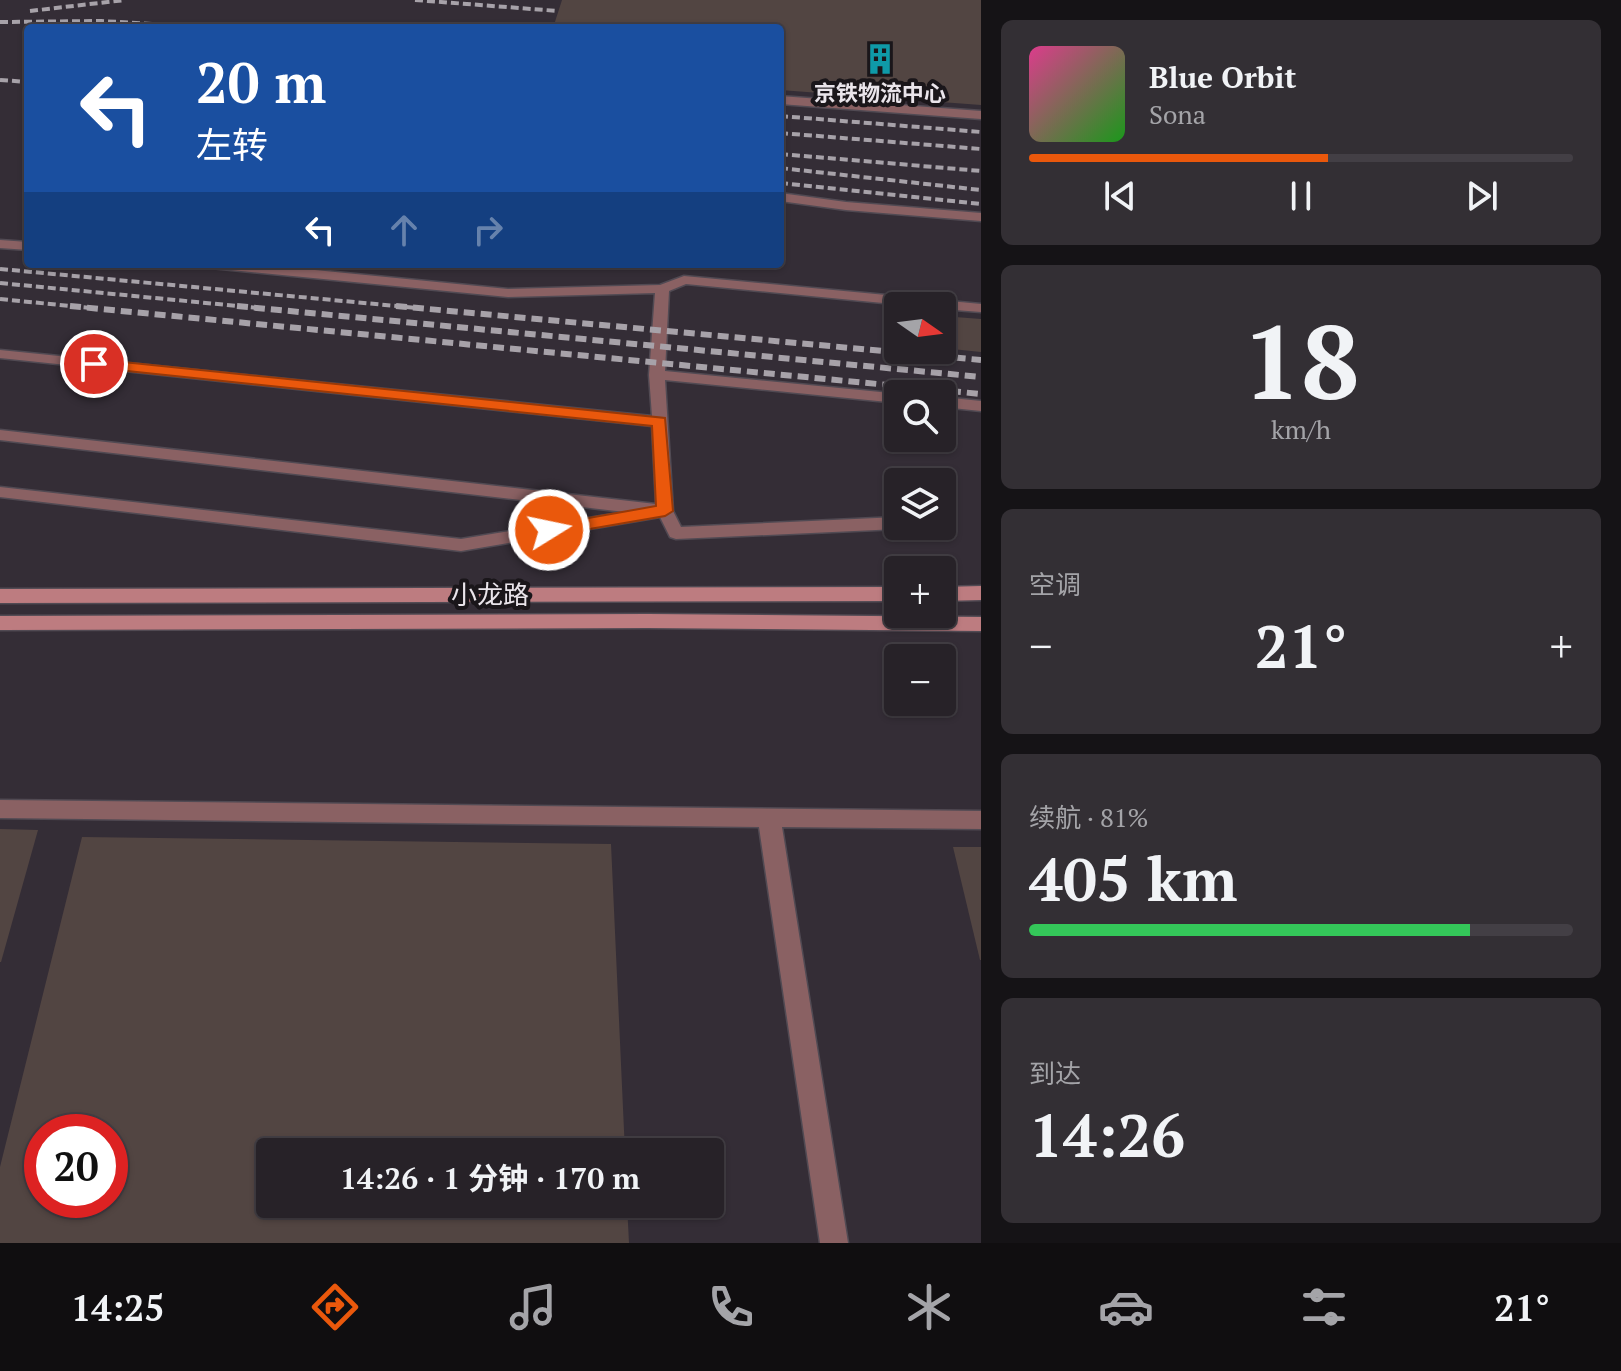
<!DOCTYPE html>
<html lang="zh">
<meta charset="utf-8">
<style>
:root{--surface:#272228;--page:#332f34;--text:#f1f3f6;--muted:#a4a4a8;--line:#433f45;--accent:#ea580c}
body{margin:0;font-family:"PT Serif","Noto Sans SC",serif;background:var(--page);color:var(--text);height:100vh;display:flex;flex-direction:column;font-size:30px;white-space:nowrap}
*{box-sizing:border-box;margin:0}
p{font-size:26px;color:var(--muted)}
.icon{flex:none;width:44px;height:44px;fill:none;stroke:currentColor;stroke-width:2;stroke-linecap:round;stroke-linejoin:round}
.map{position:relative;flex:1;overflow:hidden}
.details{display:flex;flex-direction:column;gap:20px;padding:20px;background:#151316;width:640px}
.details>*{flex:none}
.top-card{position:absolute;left:24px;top:24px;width:760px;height:244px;border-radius:8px;box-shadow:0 2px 6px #0004,0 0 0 2px var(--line);background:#1a4fa0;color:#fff;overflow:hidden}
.needle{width:52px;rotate:104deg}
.fabs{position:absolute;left:884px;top:292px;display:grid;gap:16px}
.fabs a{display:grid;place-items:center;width:72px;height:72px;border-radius:8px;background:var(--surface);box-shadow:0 2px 6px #0004,0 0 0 2px var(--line);font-size:40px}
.speed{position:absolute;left:24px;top:1114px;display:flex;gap:16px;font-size:40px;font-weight:700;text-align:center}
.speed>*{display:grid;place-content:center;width:104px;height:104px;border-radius:50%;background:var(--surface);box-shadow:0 2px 6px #0004,0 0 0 2px var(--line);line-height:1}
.speed .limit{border:12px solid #d22;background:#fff;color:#111}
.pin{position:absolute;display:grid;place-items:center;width:68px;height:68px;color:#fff;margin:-34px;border:4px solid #fff;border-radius:50%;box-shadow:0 2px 8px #0007}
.me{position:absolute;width:88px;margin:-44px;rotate:80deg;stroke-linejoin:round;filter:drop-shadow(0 0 6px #0008)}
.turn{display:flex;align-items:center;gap:28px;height:168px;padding:0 40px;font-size:36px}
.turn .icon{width:104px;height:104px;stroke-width:2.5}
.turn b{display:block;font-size:56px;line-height:68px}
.lanes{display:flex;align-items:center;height:76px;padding:0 40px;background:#0003;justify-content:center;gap:40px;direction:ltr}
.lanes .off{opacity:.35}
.big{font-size:60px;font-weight:700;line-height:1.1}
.details .card{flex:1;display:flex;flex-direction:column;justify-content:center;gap:12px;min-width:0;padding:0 28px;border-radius:12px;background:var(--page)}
.details .dial{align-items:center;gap:0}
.dial b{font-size:104px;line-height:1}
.song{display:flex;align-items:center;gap:24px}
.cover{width:96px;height:96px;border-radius:12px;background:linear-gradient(135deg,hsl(330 70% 55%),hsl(120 70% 35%))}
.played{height:8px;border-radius:4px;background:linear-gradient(90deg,var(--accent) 55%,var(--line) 55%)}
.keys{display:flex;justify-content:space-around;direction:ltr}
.heat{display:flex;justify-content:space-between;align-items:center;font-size:44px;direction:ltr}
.charge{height:12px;border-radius:6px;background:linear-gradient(90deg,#34c759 81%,var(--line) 0)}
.trip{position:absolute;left:256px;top:1138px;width:468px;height:80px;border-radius:8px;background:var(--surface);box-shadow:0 2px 6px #0004,0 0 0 2px var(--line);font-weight:700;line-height:80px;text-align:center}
.tab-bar{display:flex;height:128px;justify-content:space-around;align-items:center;background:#100e10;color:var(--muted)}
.tab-bar .icon{width:56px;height:56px}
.tab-bar .selected{color:var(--accent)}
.tab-bar b{font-size:36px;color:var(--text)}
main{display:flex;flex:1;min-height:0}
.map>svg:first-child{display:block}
</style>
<main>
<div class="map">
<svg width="981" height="1243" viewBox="0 0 981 1243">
<rect width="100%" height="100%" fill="#342d36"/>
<!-- building -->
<g fill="#524542" fill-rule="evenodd">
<polygon points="562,0 981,0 981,105 780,90 780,28 553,28"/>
<polygon points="884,310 898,312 898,344 884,343"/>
<polygon points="942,316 981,319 981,352 942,348"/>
<polygon points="0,829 38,830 1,962 0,962"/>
<path d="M82 837 611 844 625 1152H270V1204H627L629 1243H0V1167ZM42 1132H110V1200H42Z"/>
<polygon points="953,847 981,847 981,960 980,960"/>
</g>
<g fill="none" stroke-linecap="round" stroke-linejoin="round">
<defs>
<g id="lane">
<polygon points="780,193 846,202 981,213 981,221 846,210 780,201"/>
<polygon points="0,240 28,242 28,250 0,248"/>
<polygon points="204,264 254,264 508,289 660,285 684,276 981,304 981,312 942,309 942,306 914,306 686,284 669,291 665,371 901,394 898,394 898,403 665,380 673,511 681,527 898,517 898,526 905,526 898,529 676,539 670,537 660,517 461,551 0,497 0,487 461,539 625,512 0,440 0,430 656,504 652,426 0,358 0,350 652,416 649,375 655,293 508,297 211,268"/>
<polygon points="942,397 981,401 981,411 942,407"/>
</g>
<g id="street">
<polygon points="780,96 981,111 981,119 780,104"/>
<polygon points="0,800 981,811 981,829 782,827 848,1243 820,1243 759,827 0,818"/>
</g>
<g id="secondary">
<polygon points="981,586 981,600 942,601 942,587"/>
<polygon points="898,587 898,601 0,603 0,589"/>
<polygon points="648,614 981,617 981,631 648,628 0,630 0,616"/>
</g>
</defs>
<!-- lane casing -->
<use href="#lane" stroke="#514a53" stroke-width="3"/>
<!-- street casing -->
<use href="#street" stroke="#514a53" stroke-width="3"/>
<!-- secondary casing -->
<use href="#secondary" stroke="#514a53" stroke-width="3"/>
<!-- lane -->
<use href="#lane" fill="#8a6163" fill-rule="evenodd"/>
<!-- street -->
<use href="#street" fill="#8a6163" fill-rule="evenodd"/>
<!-- secondary -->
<use href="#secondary" fill="#bd7c80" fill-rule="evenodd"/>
<!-- rail-far1 -->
<g stroke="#a7a2a9" stroke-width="4" stroke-dasharray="8 4" stroke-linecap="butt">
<polyline points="415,0 558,11"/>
<polyline points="30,11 125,0"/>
<polyline points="0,22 101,21 224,28"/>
<polyline points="0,80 28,82"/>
<polyline points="780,116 981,132"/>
<polyline points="780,133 981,149"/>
<polyline points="780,154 981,171"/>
<polyline points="780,168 981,190"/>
<polyline points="780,183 981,204"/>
<polyline points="0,269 418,308"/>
<polyline points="0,283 258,308"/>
<polyline points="0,299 90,308"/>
</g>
<!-- rail -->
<g stroke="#a7a2a9" stroke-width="6" stroke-dasharray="11 6" stroke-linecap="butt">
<polyline points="70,306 981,394"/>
<polyline points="237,306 981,377"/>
<polyline points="396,306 981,360"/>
</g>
</g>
<!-- route -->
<polygon fill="#ea580c" stroke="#983908" stroke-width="2" points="94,359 665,418 673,511 665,516 549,536 540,530 549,525 656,506 652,426 89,367 87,364"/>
<!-- icons -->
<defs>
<symbol id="building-bare" viewBox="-9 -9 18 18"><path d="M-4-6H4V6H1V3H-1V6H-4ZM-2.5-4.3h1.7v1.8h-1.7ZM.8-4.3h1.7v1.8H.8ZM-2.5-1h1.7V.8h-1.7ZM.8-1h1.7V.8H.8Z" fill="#0f9aa8" stroke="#1a161a" stroke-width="2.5" paint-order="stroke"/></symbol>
</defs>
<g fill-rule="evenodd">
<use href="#building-bare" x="858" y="37" width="44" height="44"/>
</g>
<g text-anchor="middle" stroke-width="8" stroke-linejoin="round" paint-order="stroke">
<!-- far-poi labels -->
<g font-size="22" font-weight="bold" fill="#eae5eb" stroke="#1a161a">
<text x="880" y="101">京铁物流中心</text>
</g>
<!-- street labels -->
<g font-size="26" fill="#eae5eb" stroke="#1a161a">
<text x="490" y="604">小龙路</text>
</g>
</g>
</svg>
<div class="fabs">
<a><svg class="needle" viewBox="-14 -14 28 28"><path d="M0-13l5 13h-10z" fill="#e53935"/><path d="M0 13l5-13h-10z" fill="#a4a4a8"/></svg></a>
<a><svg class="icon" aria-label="search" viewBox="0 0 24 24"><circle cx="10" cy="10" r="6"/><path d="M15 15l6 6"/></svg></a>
<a><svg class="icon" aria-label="layers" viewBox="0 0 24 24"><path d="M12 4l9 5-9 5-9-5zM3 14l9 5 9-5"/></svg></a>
<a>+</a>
<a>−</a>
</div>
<div class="speed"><div class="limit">20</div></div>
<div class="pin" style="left:94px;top:364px;background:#d93025"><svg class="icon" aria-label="arrive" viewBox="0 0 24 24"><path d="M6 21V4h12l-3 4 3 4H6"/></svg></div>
<svg class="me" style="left:549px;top:530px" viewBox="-20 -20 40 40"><circle r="17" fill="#ea580c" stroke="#fff" stroke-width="3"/><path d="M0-11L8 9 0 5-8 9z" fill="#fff"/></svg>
<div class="trip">14:26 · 1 分钟 · 170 m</div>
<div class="top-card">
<div class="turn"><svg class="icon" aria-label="left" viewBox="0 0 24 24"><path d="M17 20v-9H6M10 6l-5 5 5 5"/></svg><div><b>20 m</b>左转</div></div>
<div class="lanes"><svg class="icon" aria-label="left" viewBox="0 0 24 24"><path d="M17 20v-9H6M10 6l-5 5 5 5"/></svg><svg class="icon off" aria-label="ahead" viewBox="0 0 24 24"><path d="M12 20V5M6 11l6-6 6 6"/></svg><svg class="icon off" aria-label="right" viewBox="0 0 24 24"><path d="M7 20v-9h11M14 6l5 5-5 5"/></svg></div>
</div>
</div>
<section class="details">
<div class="card">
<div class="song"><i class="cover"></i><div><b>Blue Orbit</b><p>Sona</p></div></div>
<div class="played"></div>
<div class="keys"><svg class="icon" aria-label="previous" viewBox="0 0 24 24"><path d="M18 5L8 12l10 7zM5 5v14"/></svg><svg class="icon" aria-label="pause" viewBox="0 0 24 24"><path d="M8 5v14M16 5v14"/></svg><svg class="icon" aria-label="next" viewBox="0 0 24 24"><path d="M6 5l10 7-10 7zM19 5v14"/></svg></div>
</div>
<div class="card dial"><b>18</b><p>km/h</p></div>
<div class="card"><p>空调</p>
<div class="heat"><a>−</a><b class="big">21°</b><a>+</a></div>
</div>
<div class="card"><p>续航 · 81%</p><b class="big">405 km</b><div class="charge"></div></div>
<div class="card"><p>到达</p><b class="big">14:26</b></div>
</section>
</main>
<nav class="tab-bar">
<b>14:25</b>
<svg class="icon selected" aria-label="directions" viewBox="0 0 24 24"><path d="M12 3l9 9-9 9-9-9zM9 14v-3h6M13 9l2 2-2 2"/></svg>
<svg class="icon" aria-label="music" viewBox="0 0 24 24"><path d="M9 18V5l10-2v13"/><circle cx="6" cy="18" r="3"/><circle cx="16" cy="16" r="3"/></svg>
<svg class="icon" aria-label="phone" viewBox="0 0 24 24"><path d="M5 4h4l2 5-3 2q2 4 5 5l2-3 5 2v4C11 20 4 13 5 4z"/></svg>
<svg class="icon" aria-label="climate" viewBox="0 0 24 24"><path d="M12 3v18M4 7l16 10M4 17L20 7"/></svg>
<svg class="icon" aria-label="car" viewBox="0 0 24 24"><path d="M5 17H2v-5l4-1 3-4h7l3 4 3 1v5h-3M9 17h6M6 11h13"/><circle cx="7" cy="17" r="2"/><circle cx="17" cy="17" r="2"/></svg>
<svg class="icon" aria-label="filters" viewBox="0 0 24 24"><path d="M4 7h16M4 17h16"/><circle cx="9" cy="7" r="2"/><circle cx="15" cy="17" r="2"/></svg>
<b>21°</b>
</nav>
